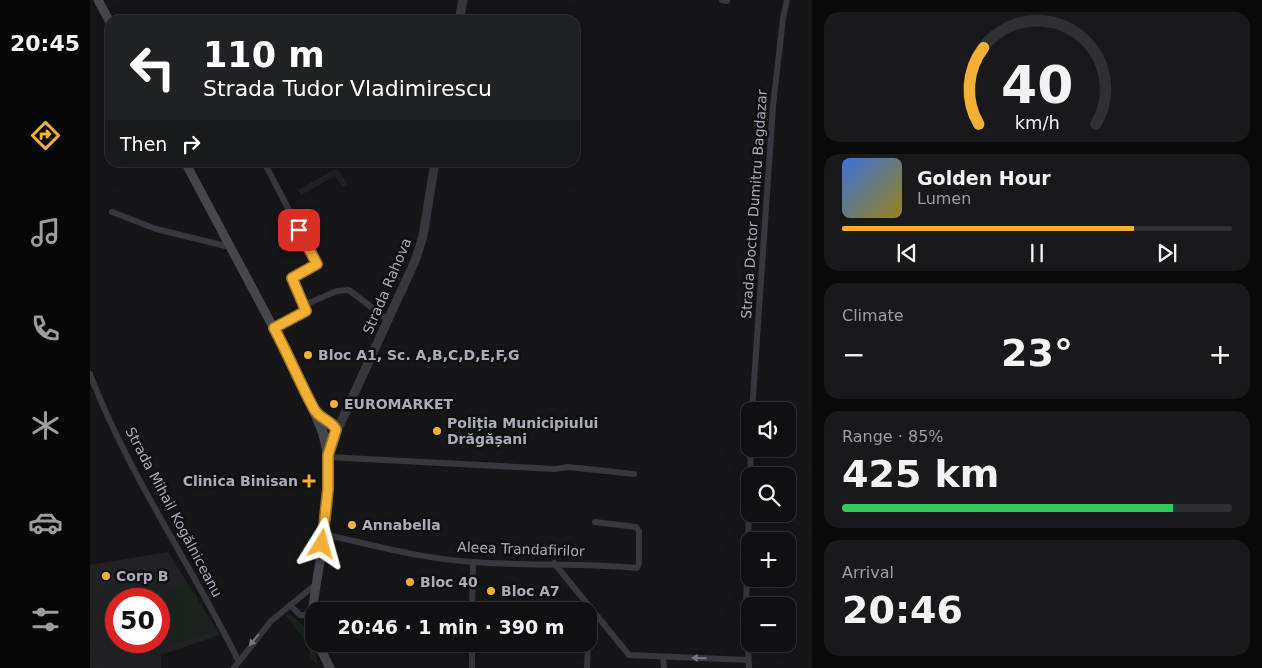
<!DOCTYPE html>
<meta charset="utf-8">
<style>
:root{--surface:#101012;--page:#19191b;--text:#f1f3f6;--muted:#9c9d9f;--line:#303032;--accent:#f2b134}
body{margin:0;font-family:"DejaVu Sans",sans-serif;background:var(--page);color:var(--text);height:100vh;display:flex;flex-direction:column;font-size:19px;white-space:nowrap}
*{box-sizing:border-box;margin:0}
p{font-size:16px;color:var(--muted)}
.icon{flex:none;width:28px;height:28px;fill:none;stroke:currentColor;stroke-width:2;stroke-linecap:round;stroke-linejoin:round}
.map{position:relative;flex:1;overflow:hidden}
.details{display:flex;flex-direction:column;gap:12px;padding:12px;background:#09090a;width:450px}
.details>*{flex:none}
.hud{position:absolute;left:15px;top:15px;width:475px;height:152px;border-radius:15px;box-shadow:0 5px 20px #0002,0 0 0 1px var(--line);background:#202124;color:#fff;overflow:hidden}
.controls{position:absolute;left:651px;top:402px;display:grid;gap:10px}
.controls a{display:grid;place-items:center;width:55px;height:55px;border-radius:10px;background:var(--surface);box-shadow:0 5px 20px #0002,0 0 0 1px var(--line);font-size:25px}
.speed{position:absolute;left:15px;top:588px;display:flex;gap:10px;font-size:25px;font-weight:700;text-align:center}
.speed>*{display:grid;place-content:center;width:65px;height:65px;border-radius:50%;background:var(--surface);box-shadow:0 5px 20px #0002,0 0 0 1px var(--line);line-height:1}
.speed .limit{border:8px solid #d22;background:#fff;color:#111}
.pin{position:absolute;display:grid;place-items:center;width:42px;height:42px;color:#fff;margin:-21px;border-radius:10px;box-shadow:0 2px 8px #0006}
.me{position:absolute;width:55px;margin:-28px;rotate:8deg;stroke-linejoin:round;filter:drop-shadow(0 0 4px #0008)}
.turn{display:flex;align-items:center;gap:18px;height:105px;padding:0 15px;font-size:22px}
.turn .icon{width:65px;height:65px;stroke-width:2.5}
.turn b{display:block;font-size:35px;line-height:42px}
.then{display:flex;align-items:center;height:48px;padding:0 15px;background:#0003;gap:10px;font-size:19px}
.big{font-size:38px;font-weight:700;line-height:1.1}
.details .widget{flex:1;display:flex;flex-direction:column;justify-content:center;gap:8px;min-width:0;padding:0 18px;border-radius:15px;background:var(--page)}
.details .dial{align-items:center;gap:0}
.dial svg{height:130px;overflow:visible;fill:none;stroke:var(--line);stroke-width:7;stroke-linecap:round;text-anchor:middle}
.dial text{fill:var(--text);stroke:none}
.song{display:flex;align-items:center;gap:15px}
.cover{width:60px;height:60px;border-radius:8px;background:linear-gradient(135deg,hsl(220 70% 55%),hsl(50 70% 35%))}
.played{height:5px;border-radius:2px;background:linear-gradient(90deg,var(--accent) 75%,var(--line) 75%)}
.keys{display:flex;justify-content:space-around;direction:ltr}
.heat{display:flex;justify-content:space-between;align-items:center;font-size:28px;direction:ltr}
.charge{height:8px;border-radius:4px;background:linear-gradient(90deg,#34c759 85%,var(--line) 0)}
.trip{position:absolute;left:215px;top:602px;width:292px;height:50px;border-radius:15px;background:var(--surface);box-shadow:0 5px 20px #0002,0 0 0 1px var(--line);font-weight:700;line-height:50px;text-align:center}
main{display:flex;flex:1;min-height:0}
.tab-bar{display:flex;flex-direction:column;width:90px;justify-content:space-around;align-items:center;background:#060607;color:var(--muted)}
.tab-bar .icon{width:35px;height:35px}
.tab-bar .current{color:var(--accent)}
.tab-bar b{font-size:22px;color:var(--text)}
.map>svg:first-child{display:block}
</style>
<main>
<nav class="tab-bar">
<b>20:45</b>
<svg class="icon current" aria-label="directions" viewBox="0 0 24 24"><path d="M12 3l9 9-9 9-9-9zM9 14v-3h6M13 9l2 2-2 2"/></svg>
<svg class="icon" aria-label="music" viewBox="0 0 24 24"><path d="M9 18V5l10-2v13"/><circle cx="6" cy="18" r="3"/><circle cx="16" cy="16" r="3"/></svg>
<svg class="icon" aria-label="phone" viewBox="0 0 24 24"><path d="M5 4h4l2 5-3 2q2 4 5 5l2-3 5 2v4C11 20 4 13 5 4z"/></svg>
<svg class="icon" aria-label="climate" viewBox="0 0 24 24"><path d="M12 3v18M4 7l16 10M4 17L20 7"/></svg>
<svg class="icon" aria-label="car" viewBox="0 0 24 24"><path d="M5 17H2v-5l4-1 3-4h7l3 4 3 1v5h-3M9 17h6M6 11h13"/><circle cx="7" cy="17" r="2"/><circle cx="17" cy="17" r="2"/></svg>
<svg class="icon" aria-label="filters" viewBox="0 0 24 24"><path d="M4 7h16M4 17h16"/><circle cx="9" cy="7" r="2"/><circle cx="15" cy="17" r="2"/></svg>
</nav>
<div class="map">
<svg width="722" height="668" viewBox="0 0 722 668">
<rect width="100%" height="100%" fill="#161618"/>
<!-- built -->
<g fill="#222225" fill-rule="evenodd">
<polygon points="247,168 258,185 253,188 245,176 211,195 208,190"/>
<path d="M78 552 130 635 71 655V668H0V565ZM26 599H69V641H26Z"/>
</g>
<!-- green -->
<g fill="#1c231d">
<polygon points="98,584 127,631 72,648 69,634 69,599 61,599 60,596"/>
<path d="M200 614 217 629C217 637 224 641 225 648 227 657 225 660 231 668L220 658V646L195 615Z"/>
</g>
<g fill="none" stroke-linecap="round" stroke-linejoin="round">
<!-- minor -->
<g stroke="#37383d" stroke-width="6">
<polyline points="632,0 637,1"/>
<polyline points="174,162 227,264 202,279 216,311 183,328"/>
<polyline points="22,212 66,229 140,247"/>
<polyline points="214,305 247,291 259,290 298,320"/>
<path d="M0 374C38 474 101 564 148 660"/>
<polyline points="662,411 683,106 693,18 697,0"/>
<polyline points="238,457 465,469 478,467 544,474"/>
<polyline points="660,476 661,449"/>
<path d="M233 534C282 545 333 559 383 562 437 566 492 563 547 568L549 564V531L546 527 505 522"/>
<polyline points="464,563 539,655 658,660"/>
<polyline points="200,605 210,615 222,615"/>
<polyline points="382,611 383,562"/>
<polyline points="382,644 382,668"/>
<polyline points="573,657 574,668"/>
<polyline points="144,668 181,621 225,585"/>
<polyline points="497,668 498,644"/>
<polyline points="659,668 656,606 660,477"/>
</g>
<!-- tertiary -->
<g stroke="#37383d" stroke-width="9">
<polyline points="369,20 373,0"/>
<polyline points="246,433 325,261 333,236 345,162"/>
</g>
<!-- secondary -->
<g stroke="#45474d" stroke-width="9">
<polyline points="8,0 20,22"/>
<polyline points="95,162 207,372 232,431"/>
<polyline points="239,454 246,433 246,427 242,424 234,425 232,431 235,437 240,438 245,435"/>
<path d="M224 629 222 615C228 557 249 492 233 435"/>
<polyline points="228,644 240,668"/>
</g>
</g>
<!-- one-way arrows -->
<defs><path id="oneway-solid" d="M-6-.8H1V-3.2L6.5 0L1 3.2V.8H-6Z" transform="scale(1.25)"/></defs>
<g fill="#757881">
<use href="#oneway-solid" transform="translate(164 640) rotate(129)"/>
<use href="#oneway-solid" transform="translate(609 658) rotate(-178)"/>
</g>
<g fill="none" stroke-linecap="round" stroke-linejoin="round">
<defs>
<path id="route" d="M209 230 227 264 202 278 216 311 184 328C198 354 210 383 224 409 229 419 243 421 246 430L238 455V489L232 544"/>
</defs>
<!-- route casing -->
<use href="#route" stroke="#9d7322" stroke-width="12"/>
<!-- route -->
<use href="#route" stroke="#f2b134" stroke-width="9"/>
</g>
<!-- markers -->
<g fill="#f2b134" stroke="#111113" stroke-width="2">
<circle cx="218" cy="355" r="5"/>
<circle cx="244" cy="404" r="5"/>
<circle cx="347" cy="431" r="5"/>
<path d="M216.5 473.5h5v5h5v5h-5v5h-5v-5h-5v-5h5z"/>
<circle cx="262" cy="525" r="5"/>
<circle cx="16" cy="576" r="5"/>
<circle cx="320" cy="582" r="5"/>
<circle cx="401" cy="591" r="5"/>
</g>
<g text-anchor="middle" stroke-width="5" stroke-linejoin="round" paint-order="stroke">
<!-- street labels -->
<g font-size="14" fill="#a8adb8" stroke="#111113">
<text transform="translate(664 204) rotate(-86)" y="5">Strada Doctor Dumitru Bagdazar</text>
<text transform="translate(297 286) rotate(-67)" y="5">Strada Rahova</text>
<text transform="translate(84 512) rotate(62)" y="5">Strada Mihail Kogălniceanu</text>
<text transform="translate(431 549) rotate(2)" y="5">Aleea Trandafirilor</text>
</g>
<!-- poi labels -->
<g font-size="14" font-weight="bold" fill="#a8adb8" stroke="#111113" text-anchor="start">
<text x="228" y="360">Bloc A1, Sc. A,B,C,D,E,F,G</text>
<text x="254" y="409">EUROMARKET</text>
<text x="357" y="428">Poliția Municipiului<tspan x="357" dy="16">Drăgășani</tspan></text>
<text x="208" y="486" text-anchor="end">Clinica Binisan</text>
<text x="272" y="530">Annabella</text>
<text x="26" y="581">Corp B</text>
<text x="330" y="587">Bloc 40</text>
<text x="411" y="596">Bloc A7</text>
</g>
</g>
</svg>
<div class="controls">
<a><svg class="icon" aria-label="sound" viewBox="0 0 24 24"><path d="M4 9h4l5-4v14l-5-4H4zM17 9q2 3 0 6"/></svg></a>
<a><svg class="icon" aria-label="search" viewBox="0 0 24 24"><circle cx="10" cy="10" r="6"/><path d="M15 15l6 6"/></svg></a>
<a>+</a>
<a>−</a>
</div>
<div class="speed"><div class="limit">50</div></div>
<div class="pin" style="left:209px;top:230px;background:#d93025"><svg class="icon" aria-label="arrive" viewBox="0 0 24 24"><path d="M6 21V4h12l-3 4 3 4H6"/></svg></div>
<svg class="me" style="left:232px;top:544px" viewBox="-20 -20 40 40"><path d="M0-17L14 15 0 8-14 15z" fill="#f2b134" stroke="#fff" stroke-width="4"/></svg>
<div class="trip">20:46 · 1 min · 390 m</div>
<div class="hud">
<div class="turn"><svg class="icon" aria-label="left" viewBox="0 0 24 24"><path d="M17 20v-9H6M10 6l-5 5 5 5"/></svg><div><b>110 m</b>Strada Tudor Vladimirescu</div></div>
<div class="then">Then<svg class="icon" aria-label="right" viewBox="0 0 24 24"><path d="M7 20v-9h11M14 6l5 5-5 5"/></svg></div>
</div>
</div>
<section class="details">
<div class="widget dial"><svg viewBox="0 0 100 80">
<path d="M14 69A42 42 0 1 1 86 69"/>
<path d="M14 69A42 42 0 0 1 17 22" stroke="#f2b134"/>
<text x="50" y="56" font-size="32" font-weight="700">40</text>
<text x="50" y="72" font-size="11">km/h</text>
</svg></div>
<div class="widget">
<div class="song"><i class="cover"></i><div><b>Golden Hour</b><p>Lumen</p></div></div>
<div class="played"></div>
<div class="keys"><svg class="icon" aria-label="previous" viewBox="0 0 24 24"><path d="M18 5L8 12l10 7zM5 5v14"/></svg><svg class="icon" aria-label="pause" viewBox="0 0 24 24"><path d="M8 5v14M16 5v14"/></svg><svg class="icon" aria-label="next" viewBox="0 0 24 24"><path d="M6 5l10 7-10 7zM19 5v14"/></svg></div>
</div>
<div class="widget"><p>Climate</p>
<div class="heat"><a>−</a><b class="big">23°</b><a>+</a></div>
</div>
<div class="widget"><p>Range · 85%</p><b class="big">425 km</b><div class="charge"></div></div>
<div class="widget"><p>Arrival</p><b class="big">20:46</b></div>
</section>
</main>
